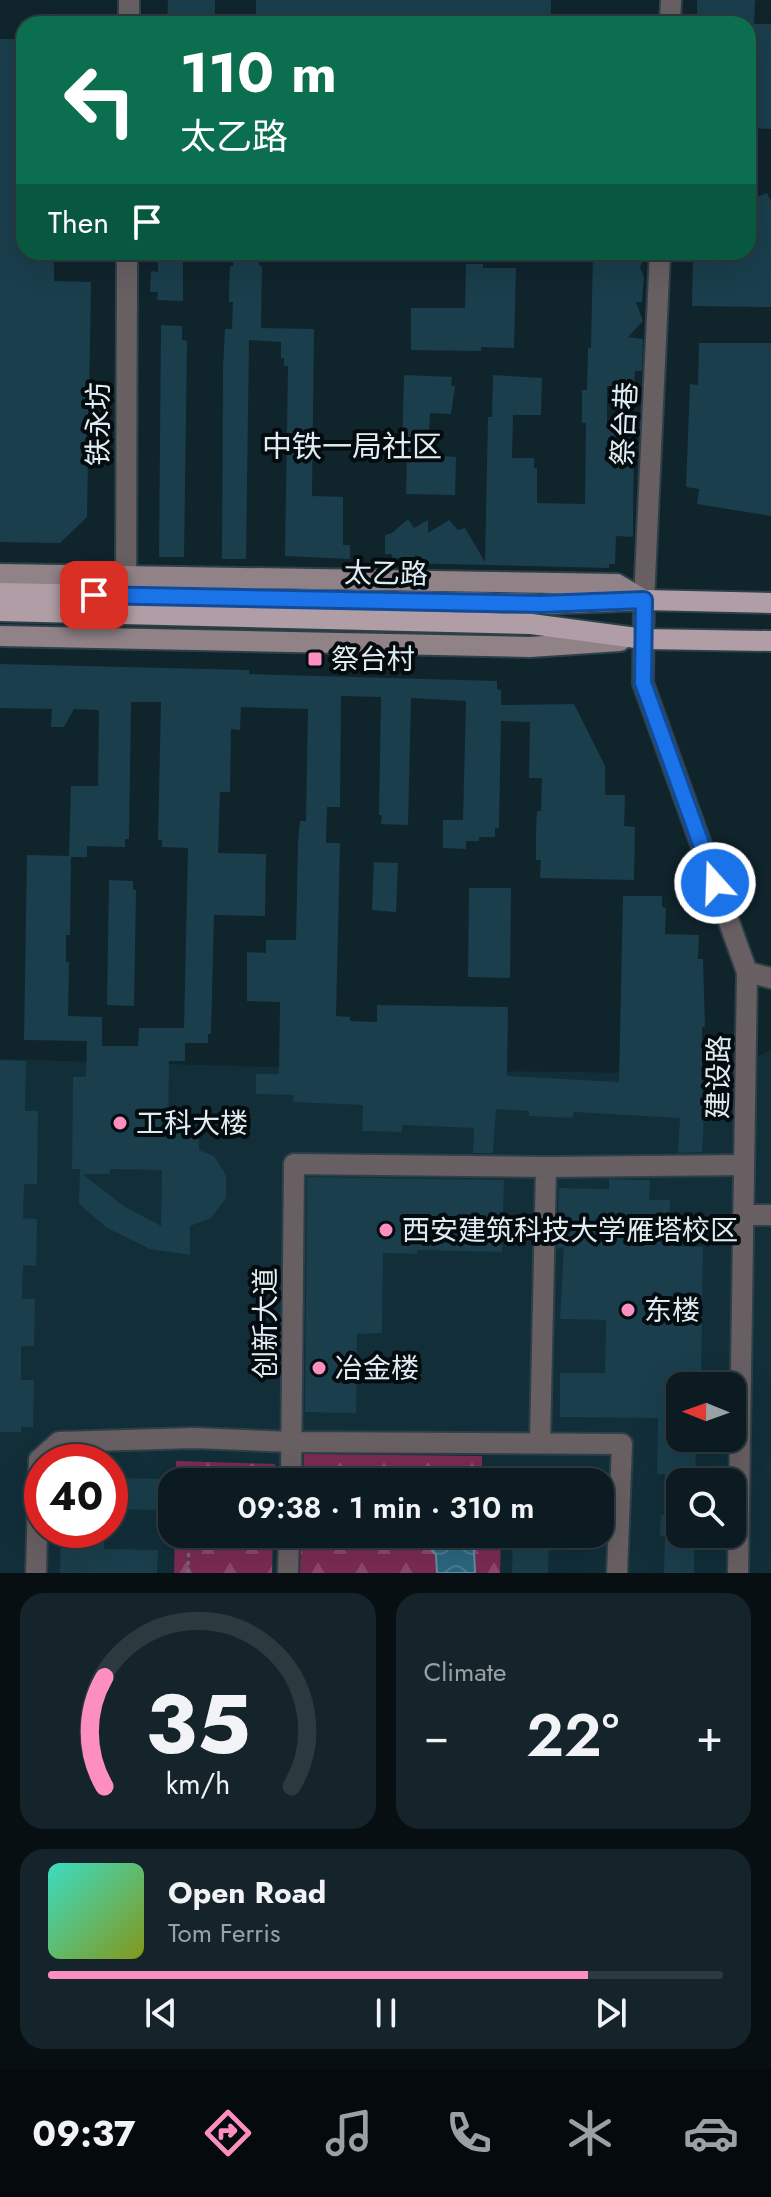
<!DOCTYPE html>
<meta charset="utf-8">
<style>
:root{--surface:#0c1b21;--page:#15242a;--text:#f1f3f6;--muted:#9aa1a5;--line:#2c393f;--accent:#fd8ec0}
body{margin:0;font-family:Jost,"Noto Sans SC",sans-serif;background:var(--page);color:var(--text);height:100vh;display:flex;flex-direction:column;font-size:30px;white-space:nowrap}
*{box-sizing:border-box;margin:0}
p{font-size:26px;color:var(--muted)}
.icon{flex:none;width:44px;height:44px;fill:none;stroke:currentColor;stroke-width:2;stroke-linecap:round;stroke-linejoin:round}
.map{position:relative;height:1573px;overflow:hidden}
.panel{display:flex;flex-direction:column;gap:20px;padding:20px;background:#070f12;flex:1}
.panel>*{flex:none}
.hud{position:absolute;left:16px;top:16px;width:740px;height:244px;border-radius:24px;box-shadow:0 8px 32px #0002,0 0 0 2px var(--line);background:#0b6e4f;color:#fff;overflow:hidden}
.needle{width:52px;rotate:271deg}
.fabs{position:absolute;left:666px;top:1372px;display:grid;gap:16px}
.fabs a{display:grid;place-items:center;width:80px;height:80px;border-radius:16px;background:var(--surface);box-shadow:0 8px 32px #0002,0 0 0 2px var(--line);font-size:40px}
.speed{position:absolute;left:24px;top:1444px;display:flex;gap:16px;font-size:40px;font-weight:700;text-align:center}
.speed>*{display:grid;place-content:center;width:104px;height:104px;border-radius:50%;background:var(--surface);box-shadow:0 8px 32px #0002,0 0 0 2px var(--line);line-height:1}
.speed .limit{border:12px solid #d22;background:#fff;color:#111}
.pin{position:absolute;display:grid;place-items:center;width:68px;height:68px;color:#fff;margin:-34px;border-radius:16px;box-shadow:0 4px 12px #0006}
.me{position:absolute;width:88px;margin:-44px;rotate:340deg;stroke-linejoin:round;filter:drop-shadow(0 0 6px #0008)}
.turn{display:flex;align-items:center;gap:28px;height:168px;padding:0 32px;font-size:36px}
.turn .icon{width:104px;height:104px;stroke-width:2.5}
.turn b{display:block;font-size:56px;line-height:68px}
.then{display:flex;align-items:center;height:76px;padding:0 32px;background:#0003;gap:16px;font-size:30px}
.big{font-size:60px;font-weight:600;line-height:1.1}
.panel .tile{flex:1;display:flex;flex-direction:column;justify-content:center;gap:12px;min-width:0;padding:0 28px;border-radius:24px;background:var(--page)}
.panel .dial{align-items:center;gap:0}
.dial svg{height:208px;overflow:visible;fill:none;stroke:var(--line);stroke-width:7;stroke-linecap:round;text-anchor:middle}
.dial text{fill:var(--text);stroke:none}
.song{display:flex;align-items:center;gap:24px}
.cover{width:96px;height:96px;border-radius:12px;background:linear-gradient(135deg,hsl(170 70% 55%),hsl(70 70% 35%))}
.played{height:8px;border-radius:4px;background:linear-gradient(90deg,var(--accent) 80%,var(--line) 80%)}
.keys{display:flex;justify-content:space-around;direction:ltr}
.heat{display:flex;justify-content:space-between;align-items:center;font-size:44px;direction:ltr}
.panel .tiles{flex:1;display:grid;gap:20px;grid-template-columns:1fr 1fr}
.tile:last-child{grid-column:span 2}
.trip{position:absolute;left:158px;top:1468px;width:456px;height:80px;border-radius:24px;background:var(--surface);box-shadow:0 8px 32px #0002,0 0 0 2px var(--line);font-weight:600;line-height:80px;text-align:center}
.dock{display:flex;height:128px;justify-content:space-around;align-items:center;background:#050b0d;color:var(--muted)}
.dock .icon{width:56px;height:56px}
.dock .on{color:var(--accent)}
.dock b{font-size:36px;color:var(--text)}
.map>svg:first-child{display:block}
</style>
<div class="map">
<svg width="771" height="1573" viewBox="0 0 771 1573">
<defs>
<pattern id="forest-firs" width="22" height="20" patternUnits="userSpaceOnUse" patternTransform="scale(2)"><rect width="22" height="20" fill="#7c2b53"/><path d="M5 1l3.5 6h-7zM16 11l3.5 6h-7z" fill="#8e4a6c"/></pattern>
<pattern id="water-waves" width="16" height="10" patternUnits="userSpaceOnUse" patternTransform="scale(2)"><rect width="16" height="10" fill="#2b677f"/><path d="M0 5q4-4 8 0t8 0" fill="none" stroke="#497d92"/></pattern>
</defs>
<rect width="100%" height="100%" fill="#10242c"/>
<!-- built -->
<path fill="#112e39" fill-rule="evenodd" d="M771 1049V1573H0V1059L338 1069 728 1074ZM680 1386H732V1438H680ZM42 1462H110V1530H42ZM172 1482H600V1534H172ZM680 1482H732V1534H680Z"/>
<!-- forest -->
<g fill="url(#forest-firs)">
<polygon points="304,1454 482,1456 482,1482 303,1482"/>
<polygon points="176,1461 275,1464 274,1482 176,1482"/>
<polygon points="175,1534 273,1534 272,1573 174,1573"/>
<polygon points="301,1534 501,1534 500,1573 300,1573"/>
</g>
<!-- water -->
<polygon fill="url(#water-waves)" stroke="#618fa1" stroke-width="2" points="418,1534 463,1534 474,1551 475,1573 437,1573 436,1555"/>
<!-- building -->
<g fill="#1a3e4c" fill-rule="evenodd">
<polygon points="168,0 215,0 215,24 167,24"/>
<rect x="256" y="0" width="295" height="24"/>
<polygon points="697,0 755,0 754,24 697,24"/>
<polygon points="748,24 771,24 771,129 748,128"/>
<polygon points="0,39 24,39 24,252 54,252 54,281 91,282 87,517 60,543 0,542"/>
<polygon points="767,193 771,201 771,307 692,306 693,252 748,252 748,201"/>
<polygon points="158,252 183,252 183,301 157,300 158,292 150,292 151,271 158,272"/>
<polygon points="234,252 259,252 259,266 262,266 261,328 314,329 312,496 343,497 343,545 350,545 350,559 285,556 288,366 284,366 284,358 281,358 281,342 249,340 246,559 222,559 223,368 225,329 232,329 233,302 229,302 229,289 230,266 233,266"/>
<polygon points="593,252 647,252 640,267 644,277 642,302 636,302 643,321 628,337 643,339 642,371 635,371 634,387 607,386 607,428 634,428 633,537 616,536 615,564 609,564 609,568 402,563 402,558 392,559 392,554 385,554 385,535 392,533 408,519 414,528 428,520 428,533 449,520 458,530 465,528 485,562 488,417 492,417 493,375 542,378 541,415 513,415 512,458 534,458 534,468 537,468 537,503 585,504 586,423 582,423 582,390 587,390 588,348 591,348"/>
<polygon points="466,264 483,264 483,268 516,268 514,348 481,347 481,351 411,350 411,308 465,308"/>
<polygon points="161,325 182,326 182,340 187,341 184,557 159,557"/>
<polygon points="699,343 771,343 771,516 697,504 699,489 686,487 690,384 698,385"/>
<polygon points="404,375 452,377 451,386 455,386 451,414 430,413 428,455 456,457 455,495 406,494 407,453 402,453"/>
<path d="M0 664 249 670V674L497 681V689L501 690V705L574 704 605 766V795H625L624 826 635 827 634 880 540 878 541 860H536V832L537 811H541L542 778H529L530 722 501 721 499 828H495V837H479V841H466V849L443 848V820H463L466 701 411 698 408 825 381 824 382 815H379L381 697 341 696 340 807H327L326 843H340L336 1016 350 1017V1021L377 1022V1005L508 1007 507 1076 619 1082 623 896H662V907L666 908 665 934 699 935 698 959H703L705 1027H702V1080L706 1081 702 1152 678 1153 680 1118 574 1112 572 1118 529 1116V1111L496 1109 493 1153H473L474 1128 402 1125V1132L362 1131 363 1105 293 1102 294 1095 256 1094V1074H279L280 1002 247 1001V952L266 953V940H296L298 842 300 821H306L308 709 241 707 240 730 231 729 230 792H220L218 853 266 854 265 916 214 915 211 1034H208V1043H185V1061H169L168 1132 199 1133V1150L214 1156 226 1175V1198L211 1218 190 1226V1255L150 1249 107 1228 79 1204 80 1169H72L73 1077H86L87 1041 24 1040 27 855 69 856 71 786H98L99 710 74 709 64 727H51L52 709 0 708ZM131 702H161L158 840H162V847L188 848 184 1028H139L138 1046H102V1017L68 1016 69 962H66V935H70L71 857H87V846L125 847V839H129ZM110 1169 162 1170 161 1226 124 1206 82 1174H110Z"/>
<polygon points="374,862 398,863 396,912 372,910"/>
<polygon points="109,880 133,881 133,890 136,890 134,1006 107,1005"/>
<polygon points="469,888 511,888 510,978 468,977"/>
<polygon points="0,1060 26,1061 25,1111 38,1111 37,1184 24,1184 23,1218 37,1219 36,1266 23,1265 22,1299 35,1299 34,1346 21,1346 21,1380 34,1380 33,1427 21,1427 21,1432 0,1432"/>
<polygon points="307,1177 504,1180 502,1252 417,1250 417,1254 383,1253 382,1333 357,1334 356,1413 305,1412"/>
<polygon points="609,1179 650,1180 649,1200 670,1200 669,1246 703,1247 701,1386 680,1386 680,1438 696,1438 695,1482 680,1482 680,1534 694,1534 694,1573 664,1573 665,1536 660,1536 661,1515 664,1515 665,1474 657,1474 658,1418 560,1417 560,1373 605,1373 606,1320 560,1319 564,1247 557,1249 559,1188 609,1189"/>
<polygon points="110,1478 169,1479 158,1499 158,1510 110,1509"/>
<polygon points="61,1530 104,1530 104,1549 158,1550 157,1573 60,1573"/>
<polygon points="513,1534 549,1534 548,1573 512,1573"/>
</g>
<g fill="none" stroke-linecap="round" stroke-linejoin="round">
<defs>
<g id="minor">
<polyline points="129,24 129,0"/>
<polyline points="670,24 671,0"/>
<polyline points="126,591 127,252"/>
<polyline points="644,600 660,252"/>
<polyline points="747,972 771,978"/>
<polyline points="546,1167 744,1165"/>
<polyline points="744,1215 771,1215"/>
<polyline points="291,1482 294,1164 546,1167 540,1442"/>
<polyline points="36,1573 39,1460 59,1442 194,1438 292,1442 622,1444 617,1573"/>
<polyline points="288,1573 289,1534"/>
</g>
<polyline id="tertiary" points="644,600 643,683 747,972 738,1573"/>
<g id="secondary">
<polyline points="0,574 617,584 644,600"/>
<polyline points="0,636 530,647 620,641"/>
</g>
<g id="primary">
<polyline points="0,593 541,604 644,600 771,603"/>
<polyline points="0,611 531,624 644,639 771,641"/>
</g>
</defs>
<!-- minor casing -->
<use href="#minor" stroke="#2d4048" stroke-width="24"/>
<!-- tertiary casing -->
<use href="#tertiary" stroke="#2d4048" stroke-width="24"/>
<!-- secondary casing -->
<use href="#secondary" stroke="#2d4048" stroke-width="24"/>
<!-- primary casing -->
<use href="#primary" stroke="#2d4048" stroke-width="24"/>
<!-- path -->
<polyline stroke="#63737a" stroke-width="3" stroke-dasharray="4 4" stroke-linecap="butt" points="188,1573 189,1534"/>
<!-- minor -->
<use href="#minor" stroke="#685f63" stroke-width="20"/>
<!-- tertiary -->
<use href="#tertiary" stroke="#685f63" stroke-width="20"/>
<!-- secondary -->
<use href="#secondary" stroke="#918288" stroke-width="20"/>
<!-- primary -->
<use href="#primary" stroke="#b19da5" stroke-width="20"/>
</g>
<g fill="none" stroke-linecap="round" stroke-linejoin="round">
<defs>
<polyline id="route" points="94,595 541,604 644,600 643,683 715,883"/>
</defs>
<!-- route casing -->
<use href="#route" stroke="#114b97" stroke-width="20"/>
<!-- route -->
<use href="#route" stroke="#1a73e8" stroke-width="14"/>
</g>
<!-- markers -->
<g fill="#fd8ec0" stroke="#050c0f" stroke-width="3">
<rect x="307" y="651" width="16" height="16" rx="4"/>
<circle cx="120" cy="1123" r="8"/>
<circle cx="386" cy="1230" r="8"/>
<circle cx="628" cy="1310" r="8"/>
<circle cx="319" cy="1368" r="8"/>
</g>
<g text-anchor="middle" stroke-width="8" stroke-linejoin="round" paint-order="stroke">
<!-- street labels -->
<g font-size="28" fill="#e0ecf1" stroke="#050c0f">
<text transform="translate(98 424) rotate(-90)" y="10">铁永坊</text>
<text transform="translate(624 424) rotate(-87)" y="10">祭台巷</text>
<text transform="translate(386 573) rotate(1)" y="10">太乙路</text>
<text transform="translate(718 1077) rotate(-89)" y="10">建设路</text>
<text transform="translate(265 1323) rotate(-90)" y="10">创新大道</text>
</g>
<!-- poi labels -->
<g font-size="28" fill="#e0ecf1" stroke="#050c0f" text-anchor="start">
<text x="331" y="669">祭台村</text>
<text x="136" y="1133">工科大楼</text>
<text x="402" y="1240">西安建筑科技大学雁塔校区</text>
<text x="644" y="1320">东楼</text>
<text x="335" y="1378">冶金楼</text>
</g>
<!-- neighbourhood labels -->
<g font-size="30" fill="#e0ecf1" stroke="#050c0f">
<text x="352" y="457">中铁一局社区</text>
</g>
</g>
</svg>
<div class="fabs">
<a><svg class="needle" viewBox="-14 -14 28 28"><path d="M0-13l5 13h-10z" fill="#e53935"/><path d="M0 13l5-13h-10z" fill="#9aa1a5"/></svg></a>
<a><svg class="icon" aria-label="search" viewBox="0 0 24 24"><circle cx="10" cy="10" r="6"/><path d="M15 15l6 6"/></svg></a>
</div>
<div class="speed"><div class="limit">40</div></div>
<div class="pin" style="left:94px;top:595px;background:#d93025"><svg class="icon" aria-label="arrive" viewBox="0 0 24 24"><path d="M6 21V4h12l-3 4 3 4H6"/></svg></div>
<svg class="me" style="left:715px;top:883px" viewBox="-20 -20 40 40"><circle r="17" fill="#1a73e8" stroke="#fff" stroke-width="3"/><path d="M0-11L8 9 0 5-8 9z" fill="#fff"/></svg>
<div class="trip">09:38 · 1 min · 310 m</div>
<div class="hud">
<div class="turn"><svg class="icon" aria-label="left" viewBox="0 0 24 24"><path d="M17 20v-9H6M10 6l-5 5 5 5"/></svg><div><b>110 m</b>太乙路</div></div>
<div class="then">Then<svg class="icon" aria-label="arrive" viewBox="0 0 24 24"><path d="M6 21V4h12l-3 4 3 4H6"/></svg></div>
</div>
</div>
<section class="panel">
<div class="tiles">
<div class="tile dial"><svg viewBox="0 0 100 80">
<path d="M14 69A42 42 0 1 1 86 69"/>
<path d="M14 69A42 42 0 0 1 14 27" stroke="#fd8ec0"/>
<text x="50" y="56" font-size="32" font-weight="700">35</text>
<text x="50" y="72" font-size="11">km/h</text>
</svg></div>
<div class="tile"><p>Climate</p>
<div class="heat"><a>−</a><b class="big">22°</b><a>+</a></div>
</div>
<div class="tile">
<div class="song"><i class="cover"></i><div><b>Open Road</b><p>Tom Ferris</p></div></div>
<div class="played"></div>
<div class="keys"><svg class="icon" aria-label="previous" viewBox="0 0 24 24"><path d="M18 5L8 12l10 7zM5 5v14"/></svg><svg class="icon" aria-label="pause" viewBox="0 0 24 24"><path d="M8 5v14M16 5v14"/></svg><svg class="icon" aria-label="next" viewBox="0 0 24 24"><path d="M6 5l10 7-10 7zM19 5v14"/></svg></div>
</div>
</div>
</section>
<nav class="dock">
<b>09:37</b>
<svg class="icon on" aria-label="directions" viewBox="0 0 24 24"><path d="M12 3l9 9-9 9-9-9zM9 14v-3h6M13 9l2 2-2 2"/></svg>
<svg class="icon" aria-label="music" viewBox="0 0 24 24"><path d="M9 18V5l10-2v13"/><circle cx="6" cy="18" r="3"/><circle cx="16" cy="16" r="3"/></svg>
<svg class="icon" aria-label="phone" viewBox="0 0 24 24"><path d="M5 4h4l2 5-3 2q2 4 5 5l2-3 5 2v4C11 20 4 13 5 4z"/></svg>
<svg class="icon" aria-label="climate" viewBox="0 0 24 24"><path d="M12 3v18M4 7l16 10M4 17L20 7"/></svg>
<svg class="icon" aria-label="car" viewBox="0 0 24 24"><path d="M5 17H2v-5l4-1 3-4h7l3 4 3 1v5h-3M9 17h6M6 11h13"/><circle cx="7" cy="17" r="2"/><circle cx="17" cy="17" r="2"/></svg>
</nav>
